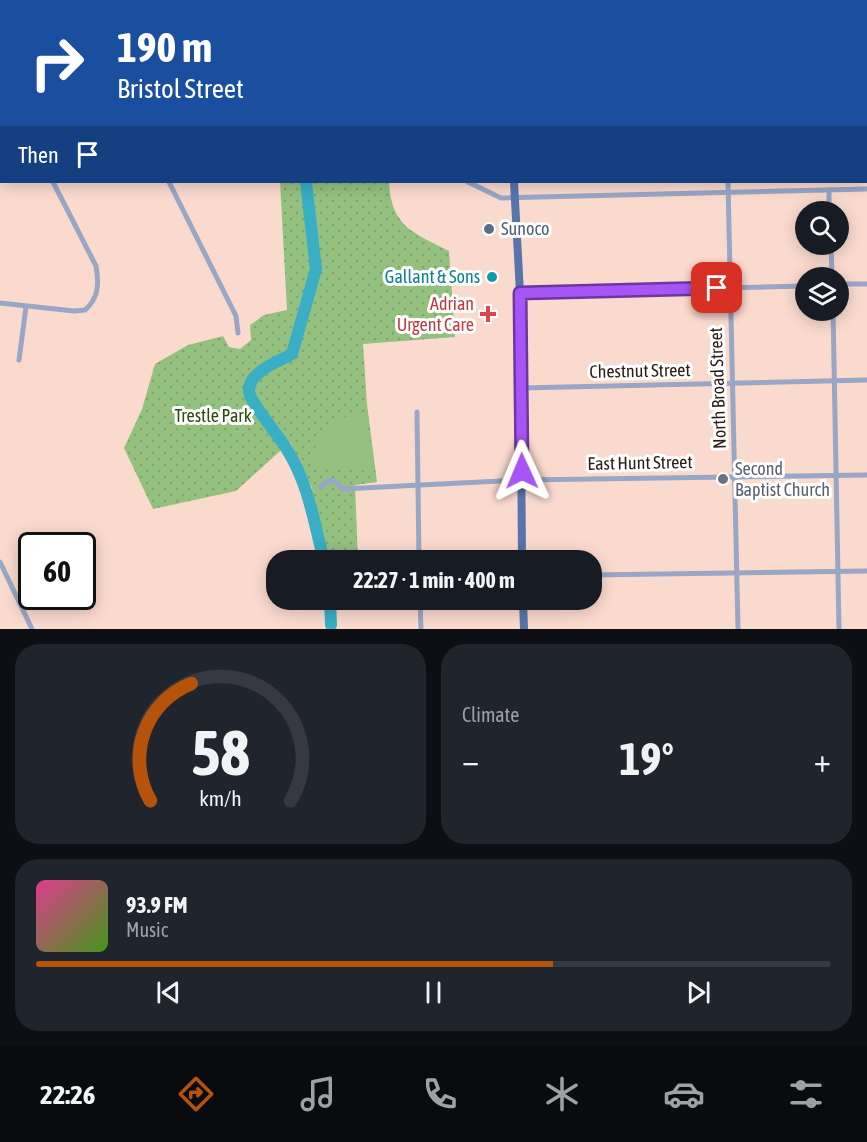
<!DOCTYPE html>
<meta charset="utf-8">
<style>
:root{--surface:#171b24;--page:#20242c;--text:#f1f3f6;--muted:#9ea1a6;--line:#363941;--accent:#b45309}
body{margin:0;font-family:"Asap Condensed",sans-serif;background:var(--page);color:var(--text);height:100vh;display:flex;flex-direction:column;font-size:22px;white-space:nowrap}
*{box-sizing:border-box;margin:0}
p{font-size:20px;color:var(--muted)}
.icon{flex:none;width:33px;height:33px;fill:none;stroke:currentColor;stroke-width:2;stroke-linecap:round;stroke-linejoin:round}
.map{position:relative;height:629px;overflow:hidden}
.drawer{display:flex;flex-direction:column;gap:15px;padding:15px;background:#0d0f14;flex:1}
.drawer>*{flex:none}
.top-card{position:absolute;left:0px;top:0px;width:867px;height:183px;box-shadow:0 3px 15px #0003;background:#1a4fa0;color:#fff;overflow:hidden}
.buttons{position:absolute;left:795px;top:201px;display:grid;gap:12px}
.buttons a{display:grid;place-items:center;width:54px;height:54px;border-radius:50%;background:var(--surface);box-shadow:0 3px 15px #0003;font-size:30px}
.speed{position:absolute;left:18px;top:532px;display:flex;gap:12px;font-size:30px;font-weight:700;text-align:center}
.speed>*{display:grid;place-content:center;width:78px;height:78px;border-radius:50%;background:var(--surface);box-shadow:0 3px 15px #0003;line-height:1}
.speed .limit{border:3px solid #111;border-radius:9px;background:#fff;color:#111}
.pin{position:absolute;display:grid;place-items:center;width:51px;height:51px;color:#fff;margin:-26px;border-radius:12px;box-shadow:0 3px 9px #0006}
.me{position:absolute;width:66px;margin:-33px;rotate:359deg;stroke-linejoin:round;filter:drop-shadow(0 0 4px #0008)}
.turn{display:flex;align-items:center;gap:21px;height:126px;padding:0 18px;font-size:27px}
.turn .icon{width:78px;height:78px;stroke-width:2.5}
.turn b{display:block;font-size:42px;line-height:51px}
.then{display:flex;align-items:center;height:57px;padding:0 18px;background:#0003;gap:12px;font-size:22px}
.big{font-size:45px;font-weight:700;line-height:1.1}
.drawer .tile{flex:1;display:flex;flex-direction:column;justify-content:center;gap:9px;min-width:0;padding:0 21px;border-radius:24px;background:var(--page)}
.drawer .dial{align-items:center;gap:0}
.dial svg{height:156px;overflow:visible;fill:none;stroke:var(--line);stroke-width:7;stroke-linecap:round;text-anchor:middle}
.dial text{fill:var(--text);stroke:none}
.song{display:flex;align-items:center;gap:18px}
.cover{width:72px;height:72px;border-radius:9px;background:linear-gradient(135deg,hsl(330 70% 55%),hsl(100 70% 35%))}
.played{height:6px;border-radius:3px;background:linear-gradient(90deg,var(--accent) 65%,var(--line) 65%)}
.keys{display:flex;justify-content:space-around;direction:ltr}
.heat{display:flex;justify-content:space-between;align-items:center;font-size:33px;direction:ltr}
.drawer .tiles{flex:1;display:grid;gap:15px;grid-template-columns:1fr 1fr}
.tile:last-child{grid-column:span 2}
.trip{position:absolute;left:266px;top:550px;width:336px;height:60px;border-radius:24px;background:var(--surface);box-shadow:0 3px 15px #0003;font-weight:700;line-height:60px;text-align:center}
.tab-bar{display:flex;height:96px;justify-content:space-around;align-items:center;background:#090b0e;color:var(--muted)}
.tab-bar .icon{width:42px;height:42px}
.tab-bar .on{color:var(--accent)}
.tab-bar b{font-size:27px;color:var(--text)}
.map>svg:first-child{display:block}
</style>
<div class="map">
<svg width="867" height="629" viewBox="0 0 867 629">
<defs>
<pattern id="forest-firs" width="22" height="20" patternUnits="userSpaceOnUse" patternTransform="scale(1.5)"><rect width="22" height="20" fill="#8dbb76"/><path d="M5 1l3.5 6h-7zM16 11l3.5 6h-7z" fill="#739760"/></pattern>
<pattern id="park-dots" width="8" height="8" patternUnits="userSpaceOnUse" patternTransform="scale(1.5)"><rect width="8" height="8" fill="#95c180"/><path d="M2 2h.1M6 6h.1" fill="none" stroke="#81a56e" stroke-width="1.8" stroke-linecap="round"/></pattern>
</defs>
<rect width="100%" height="100%" fill="#fbdace"/>
<!-- forest -->
<polygon fill="url(#forest-firs)" points="797,0 867,0 867,48 866,2 793,1"/>
<!-- park -->
<path fill="url(#park-dots)" d="M280 182H389C391 227 414 233 449 251L455 337 363 344 367 404 377 482 355 485 358 561H317L312 488 290 442 236 491 153 509 124 448 142 409 155 364 188 345 223 336 229 347 240 349 251 340 250 325 264 315 287 310Z"/>
<!-- pitch -->
<path fill="#95c180" d="M366 412 372 465 367 471 312 466C314 433 334 415 366 412Z"/>
<g fill="none" stroke-linecap="round" stroke-linejoin="round">
<!-- river -->
<g stroke="#39aec5" stroke-width="12">
<polyline points="362,2 364,0"/>
<path d="M306 182 316 269 292 354C278 362 248 372 249 391 249 401 279 436 286 448 308 482 314 522 324 561"/>
<polyline points="330,600 331,625"/>
</g>
<!-- street -->
<g stroke="#97a7c5" stroke-width="5">
<polyline points="726,2 726,0"/>
<polyline points="0,73 2,76"/>
<polyline points="169,182 236,316 238,333"/>
<polyline points="468,182 501,198 867,189"/>
<polyline points="728,182 738,629"/>
<polyline points="829,190 829,212"/>
<polyline points="831,244 832,278"/>
<polyline points="838,284 867,284"/>
<polyline points="520,293 806,286"/>
<path d="M0 303 74 311 85 310C99 298 99 283 96 266L53 182"/>
<polyline points="833,310 839,629"/>
<polyline points="19,360 26,307"/>
<polyline points="521,388 867,380"/>
<polyline points="417,412 419,561"/>
<polyline points="321,487 329,480 335,481 342,489 522,480 867,475"/>
<polyline points="0,562 32,629"/>
<polyline points="591,575 867,571"/>
<polyline points="420,600 421,629"/>
</g>
<!-- secondary -->
<g stroke="#728ab6" stroke-width="7">
<polyline points="273,0 274,2"/>
<polyline points="179,2 185,0"/>
<polyline points="0,43 2,43"/>
<polyline points="866,93 867,93"/>
</g>
<!-- primary -->
<g stroke="#5874aa" stroke-width="8">
<polyline points="499,0 499,2"/>
<polyline points="514,182 520,293 522,561"/>
<polyline points="523,600 524,629"/>
</g>
</g>
<g fill="none" stroke-linecap="round" stroke-linejoin="round">
<defs>
<polyline id="route" points="522,471 520,293 717,288"/>
</defs>
<!-- route casing -->
<use href="#route" stroke="#6d37a1" stroke-width="15"/>
<!-- route -->
<use href="#route" stroke="#a855f7" stroke-width="10"/>
</g>
<!-- markers -->
<circle fill="#5c6f8a" stroke="#fff" stroke-width="2" cx="489" cy="229" r="6"/>
<circle fill="#0f9aa8" stroke="#fff" stroke-width="2" cx="492" cy="277" r="6"/>
<path fill="#e0444e" stroke="#fff" stroke-width="2" d="M485 305h6v6h6v6h-6v6h-6v-6h-6v-6h6z"/>
<circle fill="#6b7280" stroke="#fff" stroke-width="2" cx="723" cy="479" r="6"/>
<g text-anchor="middle" stroke-width="6" stroke-linejoin="round" paint-order="stroke">
<!-- service labels -->
<g font-size="18" fill="#4e5e75" stroke="#fff" text-anchor="start">
<text x="501" y="235">Sunoco</text>
</g>
<!-- culture labels -->
<g font-size="18" fill="#0d838f" stroke="#fff" text-anchor="end">
<text x="480" y="283">Gallant &amp; Sons</text>
</g>
<!-- health labels -->
<g font-size="18" fill="#be3a42" stroke="#fff" text-anchor="end">
<text x="474" y="310">Adrian<tspan x="474" dy="21">Urgent Care</tspan></text>
</g>
<!-- street labels -->
<g font-size="18" fill="#2b1d17" stroke="#fff">
<text transform="translate(640 371) rotate(-1)" y="6">Chestnut Street</text>
<text transform="translate(718 388) rotate(-92)" y="6">North Broad Street</text>
<text transform="translate(640 463) rotate(-1)" y="6">East Hunt Street</text>
</g>
<!-- park labels -->
<g font-size="18" fill="#254f06" stroke="#fff">
<text x="213" y="422">Trestle Park</text>
</g>
<!-- worship labels -->
<g font-size="18" fill="#5b616d" stroke="#fff" text-anchor="start">
<text x="735" y="475">Second<tspan x="735" dy="21">Baptist Church</tspan></text>
</g>
</g>
</svg>
<div class="buttons">
<a><svg class="icon" aria-label="search" viewBox="0 0 24 24"><circle cx="10" cy="10" r="6"/><path d="M15 15l6 6"/></svg></a>
<a><svg class="icon" aria-label="layers" viewBox="0 0 24 24"><path d="M12 4l9 5-9 5-9-5zM3 14l9 5 9-5"/></svg></a>
</div>
<div class="speed"><div class="limit">60</div></div>
<div class="pin" style="left:717px;top:288px;background:#d93025"><svg class="icon" aria-label="arrive" viewBox="0 0 24 24"><path d="M6 21V4h12l-3 4 3 4H6"/></svg></div>
<svg class="me" style="left:522px;top:471px" viewBox="-20 -20 40 40"><path d="M0-17L14 15 0 8-14 15z" fill="#a855f7" stroke="#fff" stroke-width="4"/></svg>
<div class="trip">22:27 · 1 min · 400 m</div>
<div class="top-card">
<div class="turn"><svg class="icon" aria-label="right" viewBox="0 0 24 24"><path d="M7 20v-9h11M14 6l5 5-5 5"/></svg><div><b>190 m</b>Bristol Street</div></div>
<div class="then">Then<svg class="icon" aria-label="arrive" viewBox="0 0 24 24"><path d="M6 21V4h12l-3 4 3 4H6"/></svg></div>
</div>
</div>
<section class="drawer">
<div class="tiles">
<div class="tile dial"><svg viewBox="0 0 100 80">
<path d="M14 69A42 42 0 1 1 86 69"/>
<path d="M14 69A42 42 0 0 1 35 9" stroke="#b45309"/>
<text x="50" y="56" font-size="32" font-weight="700">58</text>
<text x="50" y="72" font-size="11">km/h</text>
</svg></div>
<div class="tile"><p>Climate</p>
<div class="heat"><a>−</a><b class="big">19°</b><a>+</a></div>
</div>
<div class="tile">
<div class="song"><i class="cover"></i><div><b>93.9 FM</b><p>Music</p></div></div>
<div class="played"></div>
<div class="keys"><svg class="icon" aria-label="previous" viewBox="0 0 24 24"><path d="M18 5L8 12l10 7zM5 5v14"/></svg><svg class="icon" aria-label="pause" viewBox="0 0 24 24"><path d="M8 5v14M16 5v14"/></svg><svg class="icon" aria-label="next" viewBox="0 0 24 24"><path d="M6 5l10 7-10 7zM19 5v14"/></svg></div>
</div>
</div>
</section>
<nav class="tab-bar">
<b>22:26</b>
<svg class="icon on" aria-label="directions" viewBox="0 0 24 24"><path d="M12 3l9 9-9 9-9-9zM9 14v-3h6M13 9l2 2-2 2"/></svg>
<svg class="icon" aria-label="music" viewBox="0 0 24 24"><path d="M9 18V5l10-2v13"/><circle cx="6" cy="18" r="3"/><circle cx="16" cy="16" r="3"/></svg>
<svg class="icon" aria-label="phone" viewBox="0 0 24 24"><path d="M5 4h4l2 5-3 2q2 4 5 5l2-3 5 2v4C11 20 4 13 5 4z"/></svg>
<svg class="icon" aria-label="climate" viewBox="0 0 24 24"><path d="M12 3v18M4 7l16 10M4 17L20 7"/></svg>
<svg class="icon" aria-label="car" viewBox="0 0 24 24"><path d="M5 17H2v-5l4-1 3-4h7l3 4 3 1v5h-3M9 17h6M6 11h13"/><circle cx="7" cy="17" r="2"/><circle cx="17" cy="17" r="2"/></svg>
<svg class="icon" aria-label="filters" viewBox="0 0 24 24"><path d="M4 7h16M4 17h16"/><circle cx="9" cy="7" r="2"/><circle cx="15" cy="17" r="2"/></svg>
</nav>
